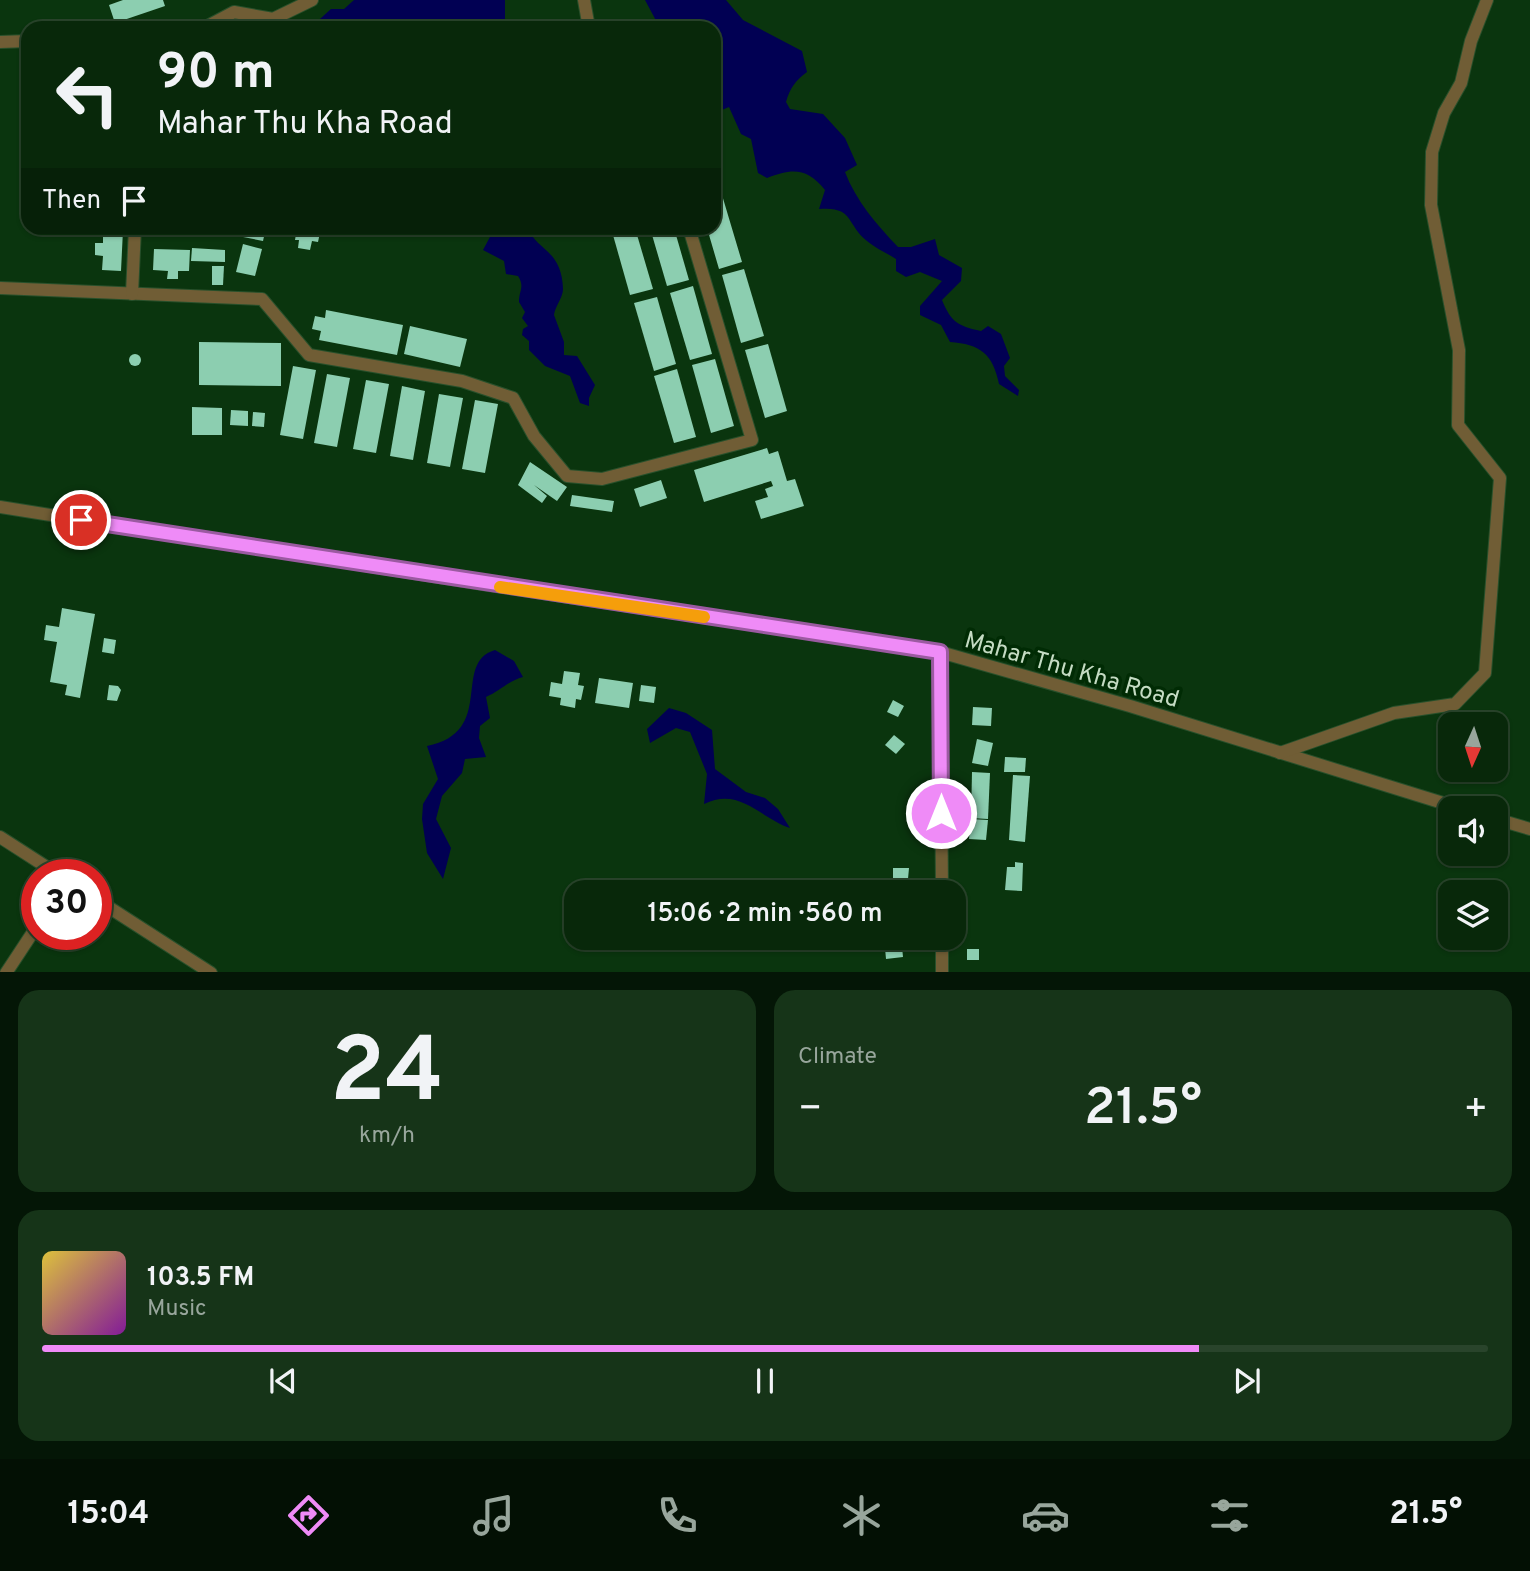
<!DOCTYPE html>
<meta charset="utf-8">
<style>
:root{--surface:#08280a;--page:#163418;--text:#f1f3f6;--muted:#98a69c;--line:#29442b;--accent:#ef8bf7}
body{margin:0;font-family:Overpass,sans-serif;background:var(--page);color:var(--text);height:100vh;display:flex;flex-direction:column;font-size:26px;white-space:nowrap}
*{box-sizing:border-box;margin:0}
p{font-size:23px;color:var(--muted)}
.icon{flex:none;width:38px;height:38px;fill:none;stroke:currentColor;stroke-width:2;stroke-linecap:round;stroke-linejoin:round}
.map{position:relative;height:972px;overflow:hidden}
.drawer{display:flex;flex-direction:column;gap:18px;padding:18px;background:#041606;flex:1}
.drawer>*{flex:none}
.hud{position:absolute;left:21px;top:21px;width:700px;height:214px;border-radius:21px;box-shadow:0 2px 5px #0004,0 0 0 2px var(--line);background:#08280a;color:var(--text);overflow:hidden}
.needle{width:46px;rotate:183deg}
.fabs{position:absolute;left:1438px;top:712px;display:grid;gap:14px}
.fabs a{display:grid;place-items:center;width:70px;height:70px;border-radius:14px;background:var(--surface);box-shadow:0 2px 5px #0004,0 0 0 2px var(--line);font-size:35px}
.speed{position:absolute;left:21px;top:859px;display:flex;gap:14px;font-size:35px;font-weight:700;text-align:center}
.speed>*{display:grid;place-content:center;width:91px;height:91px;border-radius:50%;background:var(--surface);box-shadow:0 2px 5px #0004,0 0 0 2px var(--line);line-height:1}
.speed .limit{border:10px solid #d22;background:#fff;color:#111}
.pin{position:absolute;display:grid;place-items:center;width:60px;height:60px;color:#fff;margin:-30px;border:4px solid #fff;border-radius:50%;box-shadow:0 2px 7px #0007}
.me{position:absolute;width:77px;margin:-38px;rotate:0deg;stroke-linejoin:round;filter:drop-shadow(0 0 5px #0008)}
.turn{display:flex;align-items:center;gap:24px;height:147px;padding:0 21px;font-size:32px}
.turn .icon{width:91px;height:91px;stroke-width:2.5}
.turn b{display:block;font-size:49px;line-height:60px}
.then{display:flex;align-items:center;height:66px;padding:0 21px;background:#0003;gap:14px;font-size:26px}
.big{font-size:52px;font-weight:600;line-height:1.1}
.drawer .card{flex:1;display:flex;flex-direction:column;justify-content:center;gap:10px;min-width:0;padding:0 24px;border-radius:21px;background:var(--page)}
.drawer .dial{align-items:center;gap:0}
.dial b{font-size:91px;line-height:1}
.song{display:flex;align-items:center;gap:21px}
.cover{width:84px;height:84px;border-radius:10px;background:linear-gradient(135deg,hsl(50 70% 55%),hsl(290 70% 35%))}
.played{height:7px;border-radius:4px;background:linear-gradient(90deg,var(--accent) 80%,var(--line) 80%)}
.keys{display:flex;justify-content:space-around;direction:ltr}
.heat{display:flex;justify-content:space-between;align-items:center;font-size:38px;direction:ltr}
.drawer .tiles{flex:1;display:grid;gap:18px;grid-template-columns:1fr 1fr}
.card:last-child{grid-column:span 2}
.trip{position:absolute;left:564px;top:880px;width:402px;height:70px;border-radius:21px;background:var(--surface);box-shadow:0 2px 5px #0004,0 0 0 2px var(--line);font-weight:600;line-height:70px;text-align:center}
.tab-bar{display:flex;height:112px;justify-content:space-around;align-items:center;background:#031004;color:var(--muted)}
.tab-bar .icon{width:49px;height:49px}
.tab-bar .on{color:var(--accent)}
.tab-bar b{font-size:32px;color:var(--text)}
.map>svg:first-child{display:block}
</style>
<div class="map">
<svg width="1530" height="973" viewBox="0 0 1530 973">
<rect width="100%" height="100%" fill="#0a350e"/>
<!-- water -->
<g fill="#010053">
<polygon points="354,0 505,0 505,22 499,28 310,28 331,9 344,9"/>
<path d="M645 0H726L743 20 802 51 807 72C795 81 790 88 786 102L790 109 823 114 845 138 857 165 845 172C856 201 877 225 898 247H911L935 239 939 255 962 268 961 281 942 300C951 322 958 326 981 331L988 326 1001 334 1010 358 1004 366 1005 376 1019 390 1018 396 999 384C993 354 980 344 950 342L941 325 920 315V306L942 281 920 272 906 277 896 271V259C887 253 875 248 867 241 846 224 854 206 819 209L825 190C807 168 793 168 767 178L758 173 751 139 741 134 729 107 717 112 714 105V28H660Z"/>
<path d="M497 228H529C533 249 562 248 563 289 563 298 555 306 554 315L564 342V355L577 356 595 385 589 398V406L580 403 570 376 545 366 529 350V341L522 335 523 329 528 326 522 318 525 312 519 302C519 290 525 287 518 276L506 274 504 261 483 250 490 237 499 234Z"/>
<path d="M495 650 514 661 523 677C508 681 500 691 486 697L490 718 480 726 479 738 486 757 465 759 462 773 442 796 436 819 451 848 443 879 427 853 422 819 423 804 438 779 427 746C497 732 451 663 495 650Z"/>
<path d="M669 708 686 713 712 730 715 769 746 792 765 798 778 809 790 828C761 819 740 786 704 804L707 774 690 732 676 728 650 743 647 729Z"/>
</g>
<!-- building -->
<g fill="#8cceb0">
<polygon points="123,0 163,0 165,6 115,23 109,5"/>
<polygon points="722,195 742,262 719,269 707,228 714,228 714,197"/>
<polygon points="240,228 266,228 263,241 238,236"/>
<polygon points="297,228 321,228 318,242 312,241 310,250 298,248 299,240 295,240"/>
<polygon points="611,228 635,228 653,289 630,295"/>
<polygon points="650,228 674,228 689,280 667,286"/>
<polygon points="103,230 123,230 121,271 102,270 103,256 95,255 95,243 103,243"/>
<polygon points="243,244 262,249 255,276 236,272"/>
<polygon points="192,248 225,250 225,262 191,261"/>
<polygon points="154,249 190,250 189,271 178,271 178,279 167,279 168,271 153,270"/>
<polygon points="212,266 224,266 223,285 212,285"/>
<polygon points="744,269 764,336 741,343 722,275"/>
<polygon points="693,286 712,354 690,360 670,293"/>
<polygon points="657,297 676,364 654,371 634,303"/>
<polygon points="326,310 403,325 397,355 319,340 321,331 312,329 315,316 325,318"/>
<polygon points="410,326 467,339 460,367 404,354"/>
<polygon points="199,342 281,343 281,386 199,385"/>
<polygon points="768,344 787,411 765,418 745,350"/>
<circle cx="135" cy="360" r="6"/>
<polygon points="715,359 734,426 711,433 692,365"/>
<polygon points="293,366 316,370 303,439 280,435"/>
<polygon points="677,369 696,437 674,443 654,376"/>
<polygon points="327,374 350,378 337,447 314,443"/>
<polygon points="366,380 389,384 376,453 353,449"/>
<polygon points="402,386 425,391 413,460 390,456"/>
<polygon points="439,394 463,398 450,467 427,463"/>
<polygon points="475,400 498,404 485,473 462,469"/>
<polygon points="192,407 222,408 222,435 192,435"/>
<polygon points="231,410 248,411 248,426 230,425"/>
<polygon points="253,412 265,413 264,427 252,426"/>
<polygon points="767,448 769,454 778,451 787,481 795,479 804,506 761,519 755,501 768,497 765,489 773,486 771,481 704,502 694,470"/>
<polygon points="530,462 567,487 557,501 534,485 547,496 542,503 518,485"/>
<polygon points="661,480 667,498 640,507 634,489"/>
<polygon points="572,495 614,501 612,512 570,506"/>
<polygon points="62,608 95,614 80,698 65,695 67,685 50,682 57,642 44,640 46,625 59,627"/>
<polygon points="104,638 116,640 114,654 102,652"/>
<polygon points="564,671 580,673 578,685 584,686 581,700 576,699 575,708 560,705 561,698 549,696 551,682 562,684"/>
<polygon points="599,678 633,683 629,708 595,703"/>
<polygon points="109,685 118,686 121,690 117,701 107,700"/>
<polygon points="641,685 656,687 654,703 639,701"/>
<polygon points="893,700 904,706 898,717 887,712"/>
<polygon points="973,707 992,708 991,726 972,725"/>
<polygon points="894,735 905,744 896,754 885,745"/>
<polygon points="977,739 993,743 988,766 972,763"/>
<polygon points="1005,757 1026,758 1025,772 1004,772"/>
<polygon points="972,772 990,773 988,819 971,818"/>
<polygon points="1013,775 1030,776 1025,842 1009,840"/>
<polygon points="971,819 988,820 986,840 969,839"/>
<polygon points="1015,862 1023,863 1022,891 1005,890 1007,867 1015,867"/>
<polygon points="893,868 909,868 908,879 893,878"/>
<polygon points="902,947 903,957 886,959 885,948"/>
<rect x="967" y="949" width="12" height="11"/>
</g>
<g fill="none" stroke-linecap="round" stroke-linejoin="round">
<defs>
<g id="minor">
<polyline points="584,0 589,28"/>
<polyline points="204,28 234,12 273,19 312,0"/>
<polyline points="0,42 28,41"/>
<polyline points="0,288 262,299 309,355 462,381 513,398 534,436 567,476 602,479 752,440 689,228"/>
<polyline points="132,294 135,228"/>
<polyline points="0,507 489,585 940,652 1130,706 1459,808"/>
<polyline points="940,652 942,892"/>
<polyline points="1280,753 1394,713 1455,704 1485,673 1500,478 1458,425 1459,350 1431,205 1432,152 1444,113 1461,83 1471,41 1487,0"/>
<polyline points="1496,819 1530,829"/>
<polyline points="0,837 59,875"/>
<polyline points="96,899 211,973"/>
<polyline points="942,938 942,973"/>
<polyline points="6,973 37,926"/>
</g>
</defs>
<!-- minor casing -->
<use href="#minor" stroke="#28502b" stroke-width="14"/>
<!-- minor -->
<use href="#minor" stroke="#705d35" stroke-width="12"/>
</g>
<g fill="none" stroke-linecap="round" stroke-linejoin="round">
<defs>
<polyline id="route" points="81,520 940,652 941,813"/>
</defs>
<!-- route casing -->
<use href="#route" stroke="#9b5aa1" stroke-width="18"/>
<!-- route -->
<use href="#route" stroke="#ef8bf7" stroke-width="12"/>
<!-- slow -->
<polyline stroke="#f59e0b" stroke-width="12" points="500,587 704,617"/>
</g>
<g text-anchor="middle" stroke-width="7" stroke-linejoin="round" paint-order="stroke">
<!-- street labels -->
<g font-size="24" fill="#c4dbc3" stroke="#002b04">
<text transform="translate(1072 669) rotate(16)" y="8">Mahar Thu Kha Road</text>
</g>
</g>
</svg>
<div class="fabs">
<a><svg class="needle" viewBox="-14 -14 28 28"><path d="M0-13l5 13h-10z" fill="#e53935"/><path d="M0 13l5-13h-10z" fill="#98a69c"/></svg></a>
<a><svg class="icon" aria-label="sound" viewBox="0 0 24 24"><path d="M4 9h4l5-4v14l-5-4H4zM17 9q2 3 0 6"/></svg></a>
<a><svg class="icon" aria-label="layers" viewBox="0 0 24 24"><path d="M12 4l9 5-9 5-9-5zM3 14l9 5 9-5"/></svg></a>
</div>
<div class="speed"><div class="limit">30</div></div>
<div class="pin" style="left:81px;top:520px;background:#d93025"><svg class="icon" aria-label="arrive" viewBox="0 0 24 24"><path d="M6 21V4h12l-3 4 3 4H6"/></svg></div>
<svg class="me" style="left:941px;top:813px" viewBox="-20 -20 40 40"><circle r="17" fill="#ef8bf7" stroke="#fff" stroke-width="3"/><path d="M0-11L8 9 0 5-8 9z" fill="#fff"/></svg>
<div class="trip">15:06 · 2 min · 560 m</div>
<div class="hud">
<div class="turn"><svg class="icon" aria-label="left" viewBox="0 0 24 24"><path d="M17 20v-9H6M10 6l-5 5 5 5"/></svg><div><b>90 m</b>Mahar Thu Kha Road</div></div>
<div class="then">Then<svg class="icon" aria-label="arrive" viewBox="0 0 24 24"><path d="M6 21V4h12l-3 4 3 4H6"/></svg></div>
</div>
</div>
<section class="drawer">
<div class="tiles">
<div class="card dial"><b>24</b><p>km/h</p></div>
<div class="card"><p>Climate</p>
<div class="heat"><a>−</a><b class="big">21.5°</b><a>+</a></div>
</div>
<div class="card">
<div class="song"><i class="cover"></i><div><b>103.5 FM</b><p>Music</p></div></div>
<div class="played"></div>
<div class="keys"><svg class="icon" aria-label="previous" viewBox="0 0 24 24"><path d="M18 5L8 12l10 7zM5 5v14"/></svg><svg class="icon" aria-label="pause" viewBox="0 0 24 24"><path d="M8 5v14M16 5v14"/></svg><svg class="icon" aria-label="next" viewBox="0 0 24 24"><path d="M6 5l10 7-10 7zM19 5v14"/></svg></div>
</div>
</div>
</section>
<nav class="tab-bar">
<b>15:04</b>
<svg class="icon on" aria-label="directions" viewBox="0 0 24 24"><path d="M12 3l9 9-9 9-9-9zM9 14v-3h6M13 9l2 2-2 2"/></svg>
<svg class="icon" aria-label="music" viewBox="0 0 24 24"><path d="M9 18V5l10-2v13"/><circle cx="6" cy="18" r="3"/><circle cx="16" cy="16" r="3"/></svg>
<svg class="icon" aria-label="phone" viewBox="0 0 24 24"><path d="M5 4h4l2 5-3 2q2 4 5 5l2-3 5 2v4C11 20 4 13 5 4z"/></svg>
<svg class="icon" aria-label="climate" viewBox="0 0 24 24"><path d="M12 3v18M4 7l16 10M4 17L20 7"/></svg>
<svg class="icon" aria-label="car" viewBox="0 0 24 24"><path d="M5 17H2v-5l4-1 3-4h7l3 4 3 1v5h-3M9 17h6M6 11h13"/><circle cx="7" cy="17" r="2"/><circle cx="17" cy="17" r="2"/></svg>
<svg class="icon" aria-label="filters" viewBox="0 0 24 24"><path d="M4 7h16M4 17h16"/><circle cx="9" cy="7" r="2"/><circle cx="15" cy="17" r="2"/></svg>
<b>21.5°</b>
</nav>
